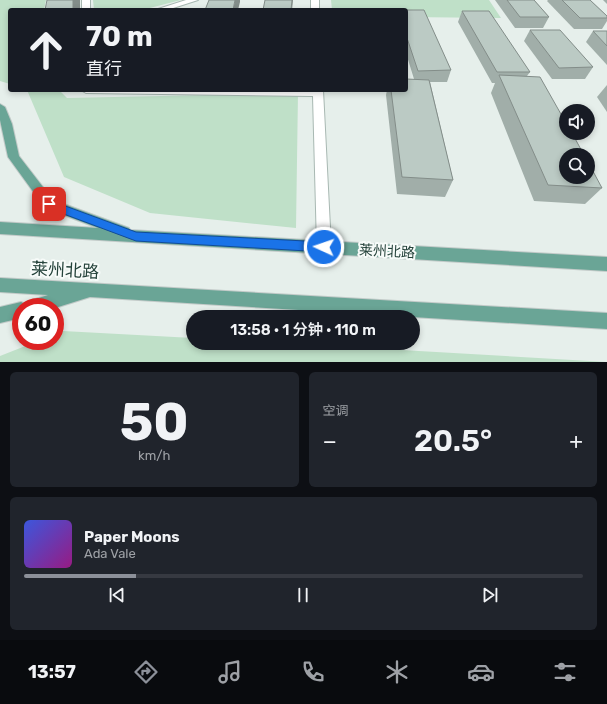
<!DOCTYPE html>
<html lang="zh">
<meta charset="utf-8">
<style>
:root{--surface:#171b24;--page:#20242c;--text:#f1f3f6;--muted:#9ea1a6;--line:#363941;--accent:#8c9099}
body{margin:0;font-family:Rubik,"Noto Sans SC",sans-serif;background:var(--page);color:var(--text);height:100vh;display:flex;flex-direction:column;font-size:15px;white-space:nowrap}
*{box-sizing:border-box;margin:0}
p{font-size:13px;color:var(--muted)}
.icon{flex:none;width:22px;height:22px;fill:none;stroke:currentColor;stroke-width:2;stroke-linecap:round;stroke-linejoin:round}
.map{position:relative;height:362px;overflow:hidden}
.panel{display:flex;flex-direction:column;gap:10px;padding:10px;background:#0d0f14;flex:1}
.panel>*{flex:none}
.top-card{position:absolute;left:8px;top:8px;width:400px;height:84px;border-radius:4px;box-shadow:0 2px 6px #0003;background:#171b24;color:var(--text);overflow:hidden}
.controls{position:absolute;left:559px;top:104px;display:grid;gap:8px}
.controls a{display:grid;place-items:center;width:36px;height:36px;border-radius:50%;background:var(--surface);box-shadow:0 2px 6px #0003;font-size:20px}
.speed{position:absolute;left:12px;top:298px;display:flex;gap:8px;font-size:20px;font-weight:700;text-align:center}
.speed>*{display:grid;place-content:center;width:52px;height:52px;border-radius:50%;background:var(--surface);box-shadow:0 2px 6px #0003;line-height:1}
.speed .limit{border:6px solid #d22;background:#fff;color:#111}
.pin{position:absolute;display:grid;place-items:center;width:34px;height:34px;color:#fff;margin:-17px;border-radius:8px;box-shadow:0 2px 6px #0006}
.me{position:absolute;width:44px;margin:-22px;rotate:273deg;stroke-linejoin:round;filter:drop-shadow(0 0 3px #0008)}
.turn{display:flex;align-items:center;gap:14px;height:84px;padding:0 12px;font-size:18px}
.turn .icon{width:52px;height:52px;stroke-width:2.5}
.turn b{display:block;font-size:28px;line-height:34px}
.big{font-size:30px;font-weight:600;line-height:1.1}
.panel .widget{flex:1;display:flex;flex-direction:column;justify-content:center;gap:6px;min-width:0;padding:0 14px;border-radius:6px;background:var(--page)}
.panel .dial{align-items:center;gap:0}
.dial b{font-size:52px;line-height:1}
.song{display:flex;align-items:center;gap:12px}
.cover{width:48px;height:48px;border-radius:6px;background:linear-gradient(135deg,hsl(230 70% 55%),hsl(310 70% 35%))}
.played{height:4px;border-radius:2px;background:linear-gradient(90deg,var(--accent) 20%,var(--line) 20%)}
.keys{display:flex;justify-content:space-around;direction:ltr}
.heat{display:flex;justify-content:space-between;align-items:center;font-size:22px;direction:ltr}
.panel .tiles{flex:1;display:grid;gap:10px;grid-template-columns:1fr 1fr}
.widget:last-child{grid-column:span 2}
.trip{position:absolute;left:186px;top:310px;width:234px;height:40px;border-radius:20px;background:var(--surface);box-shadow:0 2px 6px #0003;font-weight:600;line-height:40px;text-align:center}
.tabs{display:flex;height:64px;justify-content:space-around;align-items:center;background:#090b0e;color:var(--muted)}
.tabs .icon{width:28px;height:28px}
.tabs .active{color:var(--accent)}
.tabs b{font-size:18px;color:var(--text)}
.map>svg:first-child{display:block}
</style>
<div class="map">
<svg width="607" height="362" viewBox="0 0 607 362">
<rect width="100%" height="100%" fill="#e6efeb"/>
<!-- green -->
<g fill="#bfe0c8">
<polygon points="0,0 46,0 44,10 10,10 10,84 0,81"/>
<polygon points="93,0 181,0 142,10 94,10"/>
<polygon points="331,0 489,0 501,18 406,17 406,10 332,10"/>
<polygon points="27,90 59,90 67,98 298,93 296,228 150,213 64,177"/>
<polygon points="63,331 193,338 193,343 280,343 607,362 0,362 0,356 38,341 55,341 55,334"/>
</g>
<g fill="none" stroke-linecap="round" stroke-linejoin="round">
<defs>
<g id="minor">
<rect x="82" y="0" width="8" height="10"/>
<polygon points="186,0 198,0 167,10 155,10"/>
<rect x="311" y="0" width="8" height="10"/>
<polygon points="81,90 323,90 331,247 329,251 324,253 319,251 317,247 313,96 86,93"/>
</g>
<g id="primary">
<polygon points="0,104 5,107 12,124 19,156 53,200 129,228 130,230 607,257 607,271 0,234 0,222 98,228 45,208 8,157 0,120"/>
<polygon points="0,278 607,313 607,329 90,297 55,308 21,307 21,318 0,323 0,307 21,302 25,304 26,302 48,295 0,292"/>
</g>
</defs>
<!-- minor casing -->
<use href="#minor" stroke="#a8b8b2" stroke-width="2"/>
<!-- primary casing -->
<use href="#primary" stroke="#c2cac8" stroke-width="2"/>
<!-- minor -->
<use href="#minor" fill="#fff" fill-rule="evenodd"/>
<!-- primary -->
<use href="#primary" fill="#6aa596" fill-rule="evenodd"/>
</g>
<!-- wall -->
<g fill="#a1aea9">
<polygon points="495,0 534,0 549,17 543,28 515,28"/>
<polygon points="548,0 590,0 607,16 607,21 602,29 574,29 547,1"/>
<polygon points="603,0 607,0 607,4"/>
<polygon points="406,10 451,70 447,82 430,82 453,180 445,197 397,194 386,95 387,90 406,90 414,79 406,53"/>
<polygon points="462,11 530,72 527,76 602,188 585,204 534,201 491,93 495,83 492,83 458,22"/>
<polygon points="530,30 593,67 585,79 552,79 524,41"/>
<polygon points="593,31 607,31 607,65 586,42"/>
<polygon points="607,85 607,112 597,97"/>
</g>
<!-- shaded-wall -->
<g fill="#838d89">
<rect x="73" y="0" width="7" height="10"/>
<polygon points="235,0 240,0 240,2 238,10 233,10"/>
<polygon points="292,0 293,0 292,10 291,10"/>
</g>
<!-- building -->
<g fill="#bbcac4" stroke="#838d89">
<polygon points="47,0 73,0 73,10 45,10"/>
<polygon points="209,0 235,0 233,10 205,10"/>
<polygon points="265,0 292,0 291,10 263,10"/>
<polygon points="507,0 534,0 549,17 520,17"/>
<polygon points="562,0 590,0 607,16 607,18 580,18"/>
<rect x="341" y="9" width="27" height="1"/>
<polygon points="397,10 424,10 451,70 418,71 406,35 406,10"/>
<polygon points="462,11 489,11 530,72 497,72"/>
<polygon points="530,30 560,30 593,67 559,68"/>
<polygon points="593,31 607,31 607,46"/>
<polygon points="499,75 540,77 566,123 566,133 572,133 584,155 566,155 566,177 588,177 588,162 602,188 548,185"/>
<polygon points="406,79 429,80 453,180 402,177 391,90 406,90"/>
</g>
<!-- route -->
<polygon fill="#1a73e8" stroke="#114b97" points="49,200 136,232 324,242 328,244 330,247 328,250 324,252 136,241 45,207 44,204 45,202"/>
<g text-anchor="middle" stroke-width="4" stroke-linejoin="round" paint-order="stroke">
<!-- street labels -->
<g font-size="14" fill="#24423a" stroke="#f7fbf9">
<text transform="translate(387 251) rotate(3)" y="5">莱州北路</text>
</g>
<!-- near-street labels -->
<g font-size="17" fill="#24423a" stroke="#f7fbf9">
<text transform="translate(65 270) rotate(3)" y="6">莱州北路</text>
</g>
</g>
</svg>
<div class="controls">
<a><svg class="icon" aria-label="sound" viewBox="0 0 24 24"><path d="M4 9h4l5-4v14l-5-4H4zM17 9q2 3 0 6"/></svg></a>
<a><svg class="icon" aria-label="search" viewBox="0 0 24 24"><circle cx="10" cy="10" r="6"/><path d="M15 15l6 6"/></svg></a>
</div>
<div class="speed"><div class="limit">60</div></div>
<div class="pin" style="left:49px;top:204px;background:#d93025"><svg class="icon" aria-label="arrive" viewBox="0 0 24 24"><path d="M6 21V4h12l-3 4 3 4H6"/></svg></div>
<svg class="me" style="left:324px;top:247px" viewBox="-20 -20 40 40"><circle r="17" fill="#1a73e8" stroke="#fff" stroke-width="3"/><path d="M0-11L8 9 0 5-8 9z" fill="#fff"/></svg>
<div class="trip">13:58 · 1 分钟 · 110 m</div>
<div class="top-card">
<div class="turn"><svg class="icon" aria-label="ahead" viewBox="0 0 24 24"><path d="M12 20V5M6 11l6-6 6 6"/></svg><div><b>70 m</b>直行</div></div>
</div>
</div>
<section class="panel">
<div class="tiles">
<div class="widget dial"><b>50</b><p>km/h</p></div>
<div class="widget"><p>空调</p>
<div class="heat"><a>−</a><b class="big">20.5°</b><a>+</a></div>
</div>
<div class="widget">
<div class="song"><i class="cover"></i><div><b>Paper Moons</b><p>Ada Vale</p></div></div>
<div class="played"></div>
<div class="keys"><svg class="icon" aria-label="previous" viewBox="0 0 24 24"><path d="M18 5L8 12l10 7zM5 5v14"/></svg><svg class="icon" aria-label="pause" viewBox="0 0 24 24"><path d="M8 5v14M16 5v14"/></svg><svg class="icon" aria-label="next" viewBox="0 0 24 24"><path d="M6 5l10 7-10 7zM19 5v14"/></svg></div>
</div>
</div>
</section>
<nav class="tabs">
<b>13:57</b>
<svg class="icon active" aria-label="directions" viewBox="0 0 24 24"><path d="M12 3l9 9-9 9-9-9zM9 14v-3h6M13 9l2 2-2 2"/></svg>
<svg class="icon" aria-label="music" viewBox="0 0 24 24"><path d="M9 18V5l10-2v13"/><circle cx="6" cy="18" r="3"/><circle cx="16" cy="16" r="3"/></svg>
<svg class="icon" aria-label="phone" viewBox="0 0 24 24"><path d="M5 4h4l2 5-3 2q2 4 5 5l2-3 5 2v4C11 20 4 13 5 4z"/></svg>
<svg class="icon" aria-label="climate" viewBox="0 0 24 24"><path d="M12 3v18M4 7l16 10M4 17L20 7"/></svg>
<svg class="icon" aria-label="car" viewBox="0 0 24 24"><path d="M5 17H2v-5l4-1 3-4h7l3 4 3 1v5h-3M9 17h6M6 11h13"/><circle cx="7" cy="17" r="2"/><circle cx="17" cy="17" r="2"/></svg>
<svg class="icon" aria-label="filters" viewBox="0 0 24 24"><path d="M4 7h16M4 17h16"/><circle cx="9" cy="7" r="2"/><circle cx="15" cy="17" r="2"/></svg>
</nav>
